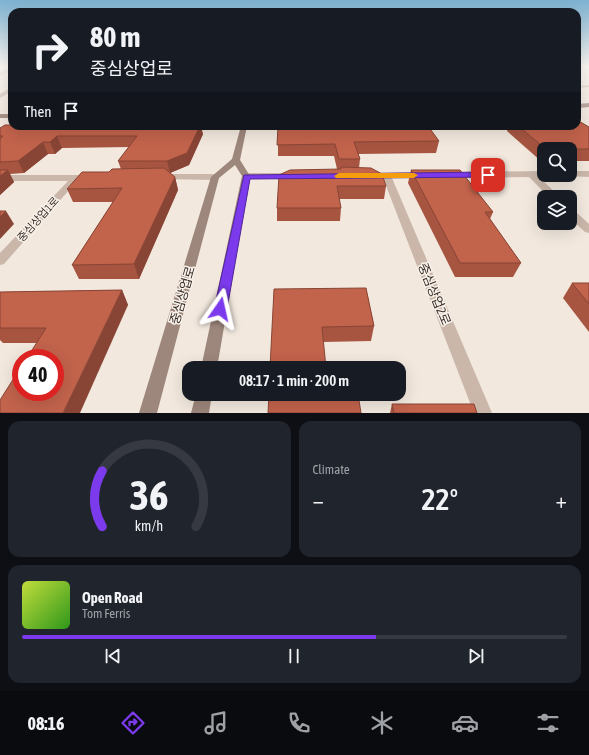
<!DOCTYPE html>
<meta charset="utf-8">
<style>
:root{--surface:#171b24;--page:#20242c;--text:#f1f3f6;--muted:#9ea1a6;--line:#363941;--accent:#7c3aed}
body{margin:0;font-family:"Asap Condensed","Noto Sans KR",sans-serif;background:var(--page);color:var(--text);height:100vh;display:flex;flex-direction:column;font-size:15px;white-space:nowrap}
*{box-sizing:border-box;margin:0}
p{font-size:13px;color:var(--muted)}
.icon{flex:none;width:22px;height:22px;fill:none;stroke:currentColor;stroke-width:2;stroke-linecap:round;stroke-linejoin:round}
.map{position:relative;height:413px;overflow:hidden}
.sheet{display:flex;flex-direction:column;gap:8px;padding:8px;background:#0d0f14;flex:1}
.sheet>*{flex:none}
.guide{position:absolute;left:8px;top:8px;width:573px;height:122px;border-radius:12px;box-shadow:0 4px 16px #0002;background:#171b24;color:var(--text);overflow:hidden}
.controls{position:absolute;left:537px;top:142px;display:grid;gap:8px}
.controls a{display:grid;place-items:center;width:40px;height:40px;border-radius:8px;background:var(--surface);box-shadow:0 4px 16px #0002;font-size:20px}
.speed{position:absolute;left:12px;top:349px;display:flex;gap:8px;font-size:20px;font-weight:700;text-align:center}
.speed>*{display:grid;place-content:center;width:52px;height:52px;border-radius:50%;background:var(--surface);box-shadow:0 4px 16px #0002;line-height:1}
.speed .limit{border:6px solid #d22;background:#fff;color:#111}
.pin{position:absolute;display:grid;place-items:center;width:34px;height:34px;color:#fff;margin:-17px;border-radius:8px;box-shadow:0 2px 6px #0006}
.me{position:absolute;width:44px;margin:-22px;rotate:11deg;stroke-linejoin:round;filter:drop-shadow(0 0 3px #0008)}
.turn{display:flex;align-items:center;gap:14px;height:84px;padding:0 16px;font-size:18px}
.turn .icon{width:52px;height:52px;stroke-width:2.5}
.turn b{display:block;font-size:28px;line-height:34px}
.then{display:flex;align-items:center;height:38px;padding:0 16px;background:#0003;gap:8px;font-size:15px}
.big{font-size:30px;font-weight:600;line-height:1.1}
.sheet .tile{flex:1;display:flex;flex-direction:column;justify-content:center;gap:6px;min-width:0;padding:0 14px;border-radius:12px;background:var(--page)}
.sheet .dial{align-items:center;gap:0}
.dial svg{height:104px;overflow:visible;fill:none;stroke:var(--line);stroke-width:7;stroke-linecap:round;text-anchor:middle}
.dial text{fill:var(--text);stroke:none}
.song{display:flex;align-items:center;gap:12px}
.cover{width:48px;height:48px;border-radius:6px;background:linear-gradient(135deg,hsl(70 70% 55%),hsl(110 70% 35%))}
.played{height:4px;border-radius:2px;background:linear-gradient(90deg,var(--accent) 65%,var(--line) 65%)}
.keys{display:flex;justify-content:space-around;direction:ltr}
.heat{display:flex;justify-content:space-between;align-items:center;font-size:22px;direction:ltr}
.sheet .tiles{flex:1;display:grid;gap:8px;grid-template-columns:1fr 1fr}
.tile:last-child{grid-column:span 2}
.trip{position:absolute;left:182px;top:361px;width:224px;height:40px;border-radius:12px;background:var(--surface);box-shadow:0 4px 16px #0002;font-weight:600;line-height:40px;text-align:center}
.menu{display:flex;height:64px;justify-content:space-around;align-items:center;background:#090b0e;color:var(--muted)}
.menu .icon{width:28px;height:28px}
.menu .selected{color:var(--accent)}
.menu b{font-size:18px;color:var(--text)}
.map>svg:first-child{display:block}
</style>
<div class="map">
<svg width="589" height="413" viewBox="0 0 589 413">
<rect width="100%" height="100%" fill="#f2e8de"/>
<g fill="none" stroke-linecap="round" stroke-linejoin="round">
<!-- lane -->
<g fill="#cab7aa" fill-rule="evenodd">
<polygon points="581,66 589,67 589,69 582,67"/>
<polygon points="589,85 589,87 577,88 577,86"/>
</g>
<!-- street -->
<g fill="#cab7aa" fill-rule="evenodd">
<polygon points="12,67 12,70 0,76 0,72"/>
<polygon points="12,87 12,91 0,98 0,94"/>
<polygon points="544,171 544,175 547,176 539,177 560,197 549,197 529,177 452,178 448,175 452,172"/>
<polygon points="570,171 589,171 589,177 567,176 570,175"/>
<polygon points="422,172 425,173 426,175 425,177 392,178 492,413 474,413 383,178 370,179 366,176 370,173"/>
<polygon points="246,173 292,173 296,176 292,179 243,178 242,176 243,174"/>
<polygon points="162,174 215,174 219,177 215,180 159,179 158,177"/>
<polygon points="0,175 90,175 94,178 90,181 77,181 4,264 0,265 0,253 68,181 0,181"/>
<polygon points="570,209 574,210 589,224 589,233 585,232 570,218"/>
</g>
<!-- secondary -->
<g fill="#9d867b" fill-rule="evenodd">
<polygon points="589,103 589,107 577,108 577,104"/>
<rect x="0" y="114" width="12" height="4"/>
<polygon points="241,126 247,126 240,160 250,176 217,368 201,368 242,176 235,165 219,178 157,413 139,413 211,177 232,159"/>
<polygon points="196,394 212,394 209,413 191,413"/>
</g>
</g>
<!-- wall -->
<g fill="#a75541">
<polygon points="278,126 439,141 436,153 358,154 360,159 359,168 386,186 384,199 339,199 341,208 340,221 277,221 277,208 337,169 334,156 278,156"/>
<polygon points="508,126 577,126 589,127 589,161 570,161 570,149 544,149 544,162 542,162 507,131"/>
<polygon points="0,128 203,134 189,165 170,173 175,177 178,190 139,279 79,279 72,265 113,202 73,202 67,189 109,172 121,169 118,161 129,147 62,148 55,154 48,154 24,173 10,174 14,182 0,195"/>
<polygon points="411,170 493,212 490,219 521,263 513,277 455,277 408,183"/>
<polygon points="572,283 589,283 589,332 563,298"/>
<polygon points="366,288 374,326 371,341 323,342 270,368"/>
<polygon points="122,290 128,305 37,343 3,343 0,340 0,292"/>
<polygon points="392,404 394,413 390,413"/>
</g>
<!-- shaded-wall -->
<g fill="#884535">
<polygon points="200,126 201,126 203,134 189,165 170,173 167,161"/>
<polygon points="57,136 62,148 55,154 50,142"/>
<polygon points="43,142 48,154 24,173 18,161"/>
<polygon points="8,170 14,182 0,195 0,176"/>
<polygon points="175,177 178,190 139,279 134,264"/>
<polygon points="6,211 14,224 0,239 0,217"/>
<polygon points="122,290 128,305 80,413 63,413"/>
</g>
<!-- building -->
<g fill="#c2634c" stroke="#884535">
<polygon points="577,120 589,127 589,149 546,149 518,126 577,126"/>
<polygon points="5,125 12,125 12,126 200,126 187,153 167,161 118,161 137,136 57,136 50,142 43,142 18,161 0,162 0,139 3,136 0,136 0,128"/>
<polygon points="278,126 428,126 439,141 354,142 360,159 339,159 335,144 277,145"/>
<polygon points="341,167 371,168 382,174 386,186 337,186 341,208 277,208 279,175 290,170 341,169"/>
<polygon points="164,168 175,177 134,264 72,265 122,188 67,189 82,172 109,172 112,169"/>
<polygon points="0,170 8,170 0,176"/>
<polygon points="411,170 460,170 493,212 485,212 521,263 460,263"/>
<polygon points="0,211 6,211 0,217"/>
<polygon points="572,283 589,283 589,304"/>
<polygon points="366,288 374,326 322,327 326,368 270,368 274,289"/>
<polygon points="122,290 63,413 0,413 0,400 21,367 21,392 55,392 55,358 27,358 46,328 0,328 0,292"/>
<polygon points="269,394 358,394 361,413 268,413"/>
<polygon points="392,404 474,404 477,413 394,413"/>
</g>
<!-- sky -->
<linearGradient id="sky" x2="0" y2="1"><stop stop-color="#7db2d1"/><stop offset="0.54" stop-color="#f9f5f0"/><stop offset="1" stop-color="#f9f5f0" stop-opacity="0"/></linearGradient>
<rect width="589" height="123" fill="url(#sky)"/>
<!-- route -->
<polygon fill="#7c3aed" stroke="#51269a" points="488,172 492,175 491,177 250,179 227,309 225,313 220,314 216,313 214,309 244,175"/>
<!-- slow -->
<polygon fill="#f59e0b" points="339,173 414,173 418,175 414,178 336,178 334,176"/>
<g text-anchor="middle" stroke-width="3" stroke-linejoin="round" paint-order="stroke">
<!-- street labels -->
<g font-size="11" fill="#372d29" stroke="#f9f2ea">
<text transform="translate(38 219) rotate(-48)" y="4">중심상업1로</text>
</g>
<!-- near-street labels -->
<g font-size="13" fill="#372d29" stroke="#f9f2ea">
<text transform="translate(435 294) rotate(68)" y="5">중심상업2로</text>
<text transform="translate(182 295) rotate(-74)" y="5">중심상업로</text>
</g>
</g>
</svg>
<div class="controls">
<a><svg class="icon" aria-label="search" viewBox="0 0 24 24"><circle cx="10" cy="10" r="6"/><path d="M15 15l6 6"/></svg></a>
<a><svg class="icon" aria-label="layers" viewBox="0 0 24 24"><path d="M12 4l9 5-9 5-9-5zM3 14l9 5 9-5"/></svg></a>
</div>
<div class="speed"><div class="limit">40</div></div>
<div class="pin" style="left:488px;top:175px;background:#d93025"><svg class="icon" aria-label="arrive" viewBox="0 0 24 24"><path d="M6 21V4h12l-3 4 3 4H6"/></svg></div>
<svg class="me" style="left:220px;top:309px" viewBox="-20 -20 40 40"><path d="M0-17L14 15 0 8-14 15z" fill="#7c3aed" stroke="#fff" stroke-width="4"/></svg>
<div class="trip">08:17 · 1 min · 200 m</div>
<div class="guide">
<div class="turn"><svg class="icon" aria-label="right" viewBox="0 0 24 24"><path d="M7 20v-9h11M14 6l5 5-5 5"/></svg><div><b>80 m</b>중심상업로</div></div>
<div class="then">Then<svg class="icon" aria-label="arrive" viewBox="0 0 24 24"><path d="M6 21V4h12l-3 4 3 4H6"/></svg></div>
</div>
</div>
<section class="sheet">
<div class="tiles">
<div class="tile dial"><svg viewBox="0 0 100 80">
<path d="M14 69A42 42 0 1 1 86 69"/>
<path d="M14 69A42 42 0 0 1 14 26" stroke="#7c3aed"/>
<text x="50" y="56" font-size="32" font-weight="700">36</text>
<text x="50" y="72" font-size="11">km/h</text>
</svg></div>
<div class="tile"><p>Climate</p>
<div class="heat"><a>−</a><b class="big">22°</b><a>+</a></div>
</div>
<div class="tile">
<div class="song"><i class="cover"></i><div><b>Open Road</b><p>Tom Ferris</p></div></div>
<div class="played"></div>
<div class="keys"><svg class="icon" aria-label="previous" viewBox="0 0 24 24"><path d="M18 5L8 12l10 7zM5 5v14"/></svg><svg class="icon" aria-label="pause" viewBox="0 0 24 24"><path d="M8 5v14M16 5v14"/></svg><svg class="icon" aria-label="next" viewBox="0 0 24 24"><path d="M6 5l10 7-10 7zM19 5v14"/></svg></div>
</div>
</div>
</section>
<nav class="menu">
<b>08:16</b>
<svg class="icon selected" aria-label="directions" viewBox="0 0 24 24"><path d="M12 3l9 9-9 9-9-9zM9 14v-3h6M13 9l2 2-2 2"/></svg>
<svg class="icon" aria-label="music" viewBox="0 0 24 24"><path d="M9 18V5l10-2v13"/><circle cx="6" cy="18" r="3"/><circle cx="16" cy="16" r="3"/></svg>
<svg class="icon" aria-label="phone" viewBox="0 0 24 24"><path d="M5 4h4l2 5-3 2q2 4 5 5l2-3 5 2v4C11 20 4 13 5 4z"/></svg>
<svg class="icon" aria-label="climate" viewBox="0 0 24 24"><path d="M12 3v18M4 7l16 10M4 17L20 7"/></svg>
<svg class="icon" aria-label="car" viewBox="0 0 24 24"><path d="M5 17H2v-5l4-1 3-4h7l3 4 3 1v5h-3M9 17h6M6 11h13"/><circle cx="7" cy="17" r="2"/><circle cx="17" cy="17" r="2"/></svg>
<svg class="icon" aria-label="filters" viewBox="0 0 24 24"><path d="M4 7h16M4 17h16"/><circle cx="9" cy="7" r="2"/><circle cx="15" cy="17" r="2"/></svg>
</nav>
